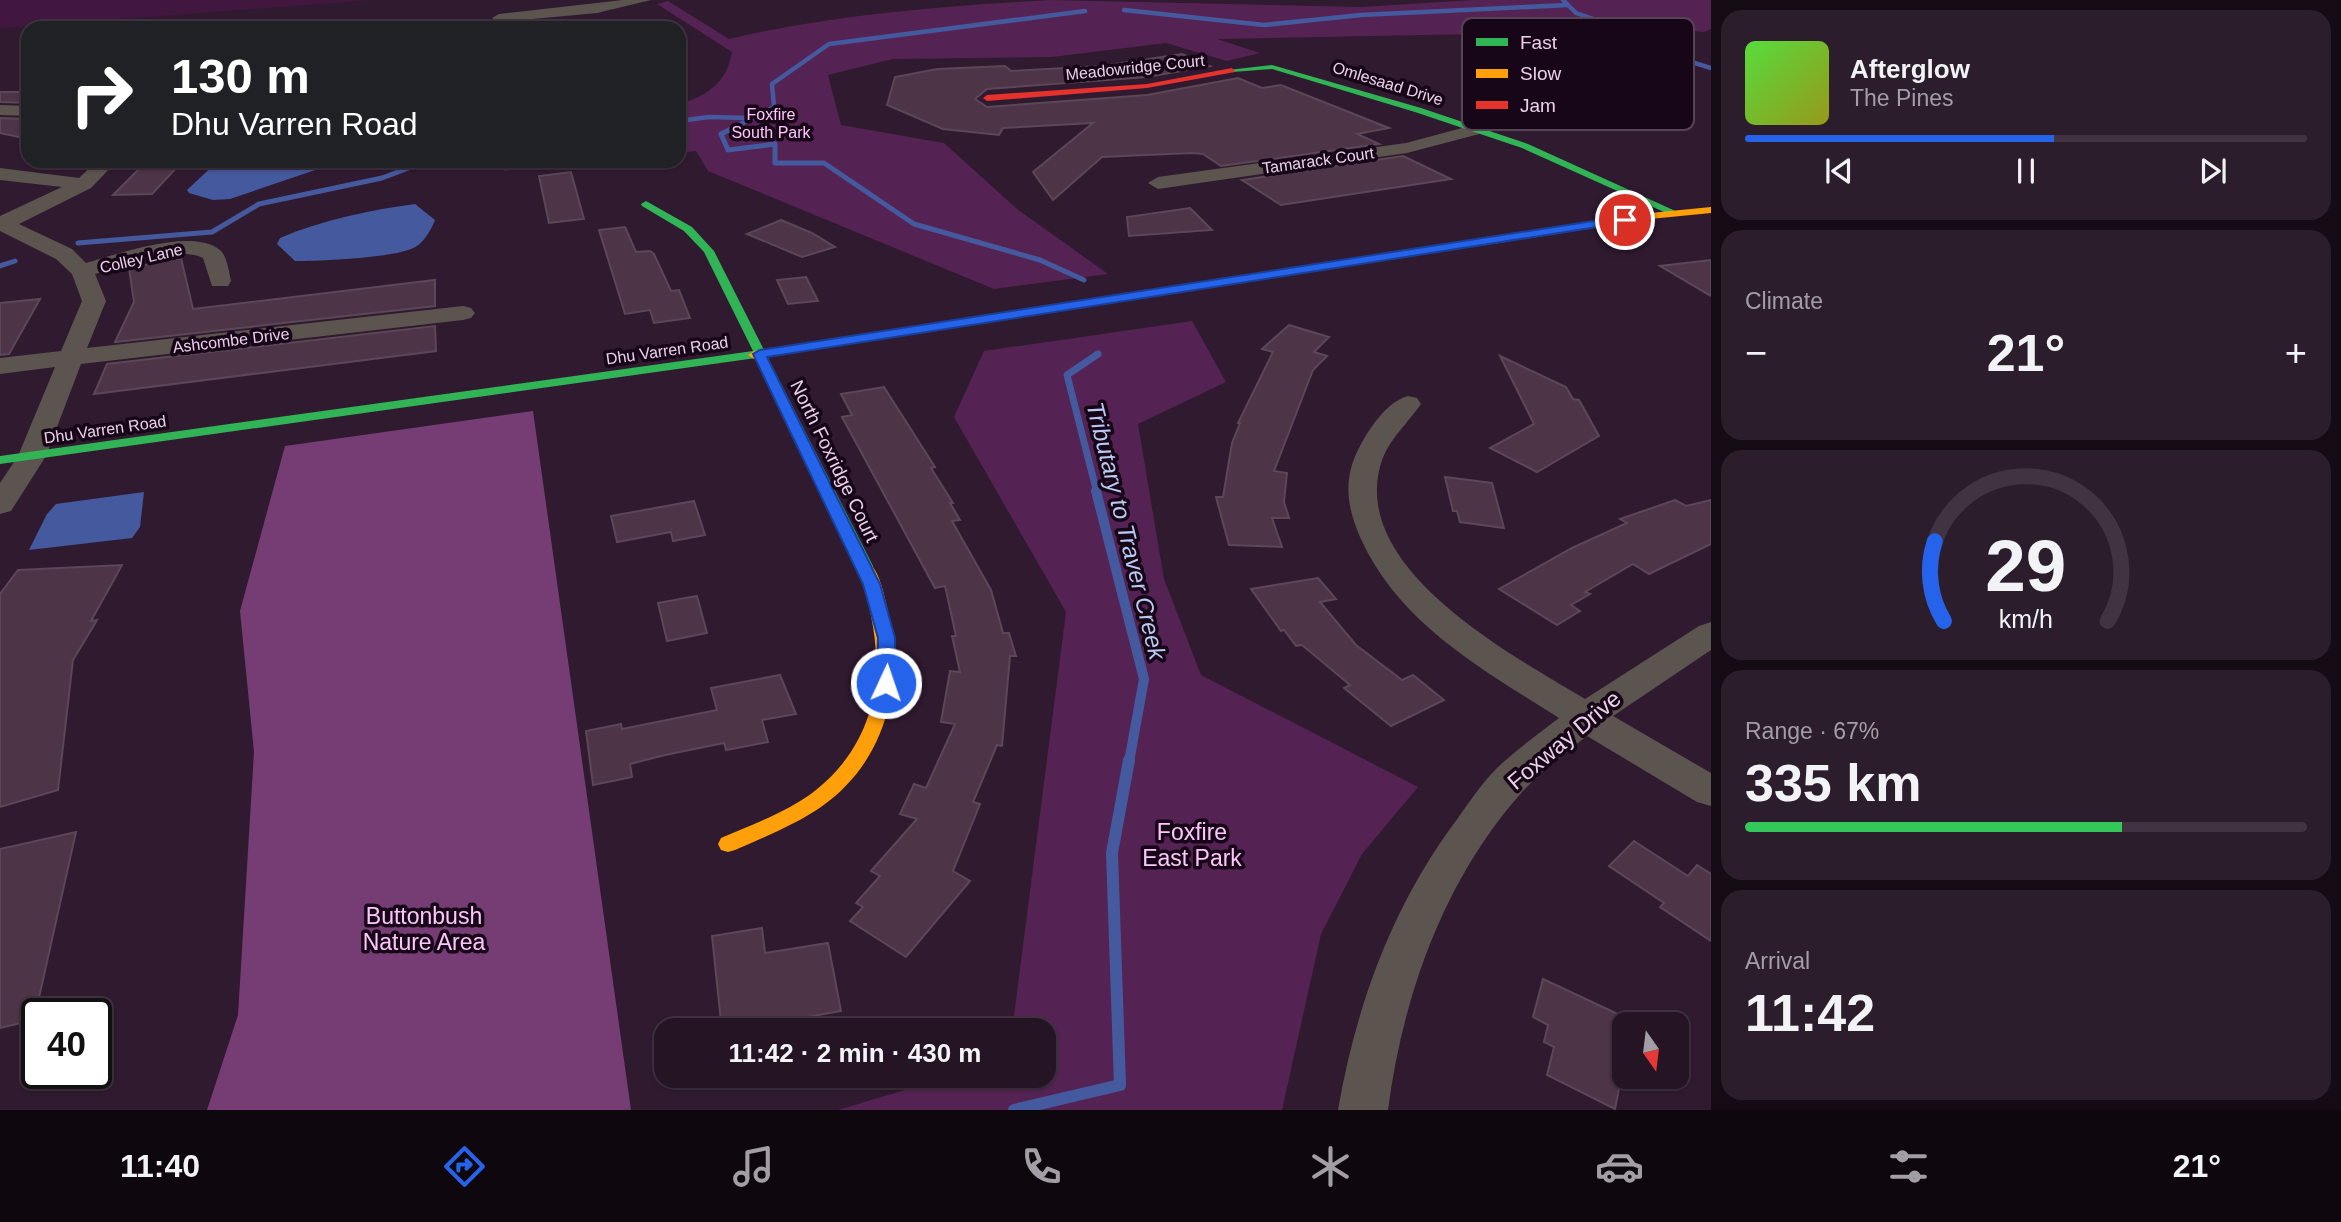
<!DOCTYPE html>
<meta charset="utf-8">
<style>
:root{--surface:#241424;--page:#2c1d2c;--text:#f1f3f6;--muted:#a39ea6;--line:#413341;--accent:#2563eb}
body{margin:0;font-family:Arial,sans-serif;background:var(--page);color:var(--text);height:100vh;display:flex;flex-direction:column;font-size:26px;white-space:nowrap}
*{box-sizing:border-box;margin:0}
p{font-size:23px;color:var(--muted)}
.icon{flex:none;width:38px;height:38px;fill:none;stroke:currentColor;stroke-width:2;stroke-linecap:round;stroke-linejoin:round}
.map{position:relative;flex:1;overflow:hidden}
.sheet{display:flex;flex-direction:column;gap:10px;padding:10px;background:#140b14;width:630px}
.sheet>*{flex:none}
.guide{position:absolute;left:21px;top:21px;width:665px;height:147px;border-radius:21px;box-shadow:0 2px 5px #0004,0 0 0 2px var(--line);background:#202124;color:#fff;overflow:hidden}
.needle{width:46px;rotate:166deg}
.fabs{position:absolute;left:1612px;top:1012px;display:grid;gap:14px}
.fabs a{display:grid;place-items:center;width:77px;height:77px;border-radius:14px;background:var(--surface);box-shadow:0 2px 5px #0004,0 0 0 2px var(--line);font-size:35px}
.speed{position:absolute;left:21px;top:998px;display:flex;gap:14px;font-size:35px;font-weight:700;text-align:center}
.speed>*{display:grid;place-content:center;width:91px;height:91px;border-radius:50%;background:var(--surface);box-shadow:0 2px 5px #0004,0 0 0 2px var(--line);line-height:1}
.speed .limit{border:4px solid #111;border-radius:10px;background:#fff;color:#111}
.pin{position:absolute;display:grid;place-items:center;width:60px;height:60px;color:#fff;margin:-30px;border:4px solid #fff;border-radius:50%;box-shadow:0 2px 7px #0007}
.me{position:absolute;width:77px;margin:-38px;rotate:3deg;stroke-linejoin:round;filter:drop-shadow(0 0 5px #0008)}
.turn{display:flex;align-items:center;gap:24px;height:147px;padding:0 35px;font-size:32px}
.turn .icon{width:91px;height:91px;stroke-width:2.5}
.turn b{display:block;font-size:49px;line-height:60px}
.big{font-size:52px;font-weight:600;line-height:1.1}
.sheet .card{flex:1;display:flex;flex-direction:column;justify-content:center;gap:10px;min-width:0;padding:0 24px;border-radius:21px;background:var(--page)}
.sheet .dial{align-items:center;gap:0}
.dial svg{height:182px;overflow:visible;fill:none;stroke:var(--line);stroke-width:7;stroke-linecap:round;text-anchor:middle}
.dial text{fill:var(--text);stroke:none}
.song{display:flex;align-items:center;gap:21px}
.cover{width:84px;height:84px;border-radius:10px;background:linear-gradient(135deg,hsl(110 70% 55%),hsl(60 70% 35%))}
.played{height:7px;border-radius:4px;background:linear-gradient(90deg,var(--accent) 55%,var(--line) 55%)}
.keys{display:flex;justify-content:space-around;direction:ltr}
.heat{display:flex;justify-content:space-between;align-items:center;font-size:38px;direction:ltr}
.charge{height:10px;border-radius:5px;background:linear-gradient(90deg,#34c759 67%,var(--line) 0)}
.trip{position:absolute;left:654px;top:1018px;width:402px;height:70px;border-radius:21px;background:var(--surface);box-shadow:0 2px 5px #0004,0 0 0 2px var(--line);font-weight:600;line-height:70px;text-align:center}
.tabs{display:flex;height:112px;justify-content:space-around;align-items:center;background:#0e080e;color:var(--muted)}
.tabs .icon{width:49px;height:49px}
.tabs .active{color:var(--accent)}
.tabs b{font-size:32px;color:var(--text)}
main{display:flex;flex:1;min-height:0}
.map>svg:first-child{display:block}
</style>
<main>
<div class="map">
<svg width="1711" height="1110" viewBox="0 0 1711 1110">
<rect width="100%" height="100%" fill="#301a30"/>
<!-- built -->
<polygon fill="#411740" points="0,0 372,0 0,28"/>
<!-- green -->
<g fill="#542353">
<path d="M1051 0 1361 7 1474 0H1711V29L1704 32 1686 30 1217 39 1260 53 1227 61 1166 43 1052 57 893 59 828 75 841 125 944 143 1017 209 1108 274 994 289 708 171 696 151 679 153V104C708 96 727 82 732 52L657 4 668 1 729 39C835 14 942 6 1051 0Z"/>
<polygon points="502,161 602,161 504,171"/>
<polygon points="1192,321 1226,382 1138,424 1164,579 1201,675 1418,787 1362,854 1321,934 1282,1110 838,1110 952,1076 1045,1076 1045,1031 1012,1031 1066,612 954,417 984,351"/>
</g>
<!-- forest -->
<polygon fill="#763d75" points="533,411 631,1110 207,1110 238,1015 254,752 240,611 285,446"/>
<!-- water -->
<g fill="#45599e">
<polygon points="218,161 342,161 230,199 213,200 189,193 187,190"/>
<path d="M415 204 435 220C431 230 423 245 411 249 389 258 320 261 295 261L277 244 280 238C322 220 370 210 415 204Z"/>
<polygon points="144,492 140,527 132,538 29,550 47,514 56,504"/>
</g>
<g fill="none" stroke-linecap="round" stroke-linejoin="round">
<!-- stream-far4 -->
<g stroke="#45599e" stroke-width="4.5">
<polyline points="1568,5 1576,13 1665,44 1679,58 1711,68"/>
<polyline points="1124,10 1264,25 1361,15 1568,5 1563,0"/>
<polyline points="679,121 709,117 750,118"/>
<polyline points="739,125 774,107 772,84 829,44 1085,11"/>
</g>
<!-- stream-far3 -->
<g stroke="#45599e" stroke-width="5">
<polyline points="743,123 721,134 728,150 775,144 775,163 824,163 914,224 1040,260 1084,280"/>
<polyline points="78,243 212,232 259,204 382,178 427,161"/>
<polyline points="0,266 15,261"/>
</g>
<!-- stream-far2 -->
<polyline stroke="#45599e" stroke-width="7" points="1097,493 1067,375 1098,354"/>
<!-- stream-far1 -->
<polyline stroke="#45599e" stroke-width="10" points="1096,491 1144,679 1129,762"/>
<!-- stream -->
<polyline stroke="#45599e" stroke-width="12" points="1014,1110 1120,1085 1112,853 1129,760"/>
</g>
<!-- building -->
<g fill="#4e3447" stroke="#5b4756" stroke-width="2">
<polygon points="1182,54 1210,66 1147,77 987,89 975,99 987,107 1147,95 1238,78 1262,88 1281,85 1389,128 1357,134 1379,144 1221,166 1203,154 1192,153 1102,157 1053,200 1033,172 1093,123 1003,128 999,135 943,129 887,105 895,77 937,69 1005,66 1011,71 1101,66"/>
<polygon points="0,92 28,92 28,103 0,102"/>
<polygon points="0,118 28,119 28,139 0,133"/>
<polygon points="1403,156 1451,179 1281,205 1242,180"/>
<polygon points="178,166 152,194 113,195 141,167"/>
<polygon points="571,172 584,219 549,223 539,176"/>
<polygon points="1190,208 1212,230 1129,236 1127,217"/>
<polygon points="781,220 812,233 835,247 802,257 747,234"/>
<polygon points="625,227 636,252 650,251 654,254 671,291 679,290 690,318 654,323 650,310 625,314 599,230"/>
<polygon points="181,258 193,309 435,280 435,306 115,342 134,302 129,268"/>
<polygon points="1711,260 1711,296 1660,266"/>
<polygon points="806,277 818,301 788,304 777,280"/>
<polygon points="40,299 9,354 0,355 0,303"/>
<polygon points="1289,325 1329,337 1314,352 1327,356 1313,370 1274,471 1287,473 1284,502 1289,518 1272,518 1282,547 1229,545 1216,497 1223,497 1232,443 1240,423 1238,423 1273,352 1262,349"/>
<polygon points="435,326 436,351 94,394 107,364"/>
<polygon points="1500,356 1566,387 1573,399 1579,400 1599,436 1537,472 1490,448 1534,424"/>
<polygon points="884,387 935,467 931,468 953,503 950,503 960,520 952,521 991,590 1003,633 1009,633 1016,656 1010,656 1002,746 997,745 973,802 980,804 953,871 970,881 906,957 850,921 863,907 856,903 880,876 871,871 917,819 900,814 914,784 926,788 955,724 941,722 950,671 960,672 952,636 956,636 945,586 935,588 842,417 852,415 841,394"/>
<polygon points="1445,477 1492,483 1504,528 1460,522 1457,511 1453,511"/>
<polygon points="1675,500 1686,506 1711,500 1711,544 1649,574 1633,564 1585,592 1590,594 1571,605 1580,611 1557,625 1499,589 1572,548 1627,523 1620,519"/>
<polygon points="694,501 705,535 673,541 671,532 617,542 611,516"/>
<polygon points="122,565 91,621 97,620 73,660 58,790 0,807 0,594 18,570"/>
<polygon points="1318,578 1336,599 1320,602 1356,645 1402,680 1413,675 1444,700 1391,726 1344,688 1350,685 1302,645 1296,646 1284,630 1281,631 1251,589"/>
<polygon points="697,596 707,633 667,641 658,603"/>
<polygon points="780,675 796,714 762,720 768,742 726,750 724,743 665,755 630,764 632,777 593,785 586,731 621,724 622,729 717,710 711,688"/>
<polygon points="76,832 34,1020 0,1028 0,849"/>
<polygon points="1634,841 1688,876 1697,865 1711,874 1711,941 1660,907 1664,903 1609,866"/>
<polygon points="762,928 765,953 828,943 841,1011 775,1023 775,1028 759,1031 722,1031 712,936"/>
<polygon points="1543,979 1624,1017 1624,1064 1615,1109 1547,1075 1554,1047 1544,1042 1548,1025 1533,1017"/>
</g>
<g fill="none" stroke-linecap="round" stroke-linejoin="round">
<!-- street -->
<g fill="#5c544e" fill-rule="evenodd">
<polygon points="623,0 651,0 597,13 499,22 492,18 499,14"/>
<polygon points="0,105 28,106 28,116 0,115"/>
<polygon points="1477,124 1486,129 1483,133 1407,153 1158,189 1148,183 1158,177 1406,143"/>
<path d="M97 161H117L91 188 19 224 72 249 86 263C118 254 192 227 220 250 227 256 229 272 231 281L228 286H212L203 258C176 245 122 267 95 274L106 301 87 348 463 306 471 308 475 313 471 318 463 320 81 364 46 456 11 511 0 514V483L18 456 55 367 0 374V358L61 351 82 301 72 274 56 259 0 231V216L62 187 0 180V168L79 178Z"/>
<path d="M1408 396 1417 398 1421 404C1405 427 1385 442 1379 471 1357 573 1514 656 1585 699L1699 626 1711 622V650L1613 716 1711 773V806L1697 802 1587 736C1565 753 1542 771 1523 791 1444 879 1403 995 1388 1110H1338C1356 1005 1393 904 1458 818 1470 801 1482 783 1497 768 1516 750 1538 734 1559 718 1483 670 1398 623 1360 537 1347 507 1343 480 1358 450 1368 430 1387 401 1408 396Z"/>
</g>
<!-- fast -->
<g fill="#30b455" fill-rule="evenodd">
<polygon points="1272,65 1421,108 1528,144 1682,214 1673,216 1522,148 1415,112 1272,69 1232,72 1228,70"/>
<polygon points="646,201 692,227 714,251 873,566 871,570 865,571 857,566 756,358 0,464 0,456 753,351 704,252 684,231 642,206 641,204"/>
</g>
<!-- slow -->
<g fill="#ff9f0a" fill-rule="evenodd">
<polygon points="1711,207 1711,213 1650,219 1479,246 1474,243 1479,240 1650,213"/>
<polygon points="1143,292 1147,293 1147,297 754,359 748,355 754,351"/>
<path d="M865 561C878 564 884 594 887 607 905 682 887 761 821 807 795 825 764 837 735 850L728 852 721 850 718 844 721 838C753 824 788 812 816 790 889 731 886 647 857 566Z"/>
</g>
<!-- jam -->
<g fill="#e5322d" fill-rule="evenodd">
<polygon points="1232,68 1235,72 1147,88 987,101 983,98 987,95 1147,84"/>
<polygon points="1479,240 1484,243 1483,245 1143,298 1137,295 1143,292"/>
</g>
</g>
<!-- route -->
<polygon fill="#2563eb" stroke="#184099" stroke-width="2" points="1625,216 1630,220 1629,222 767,357 880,584 895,638 895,683 886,689 877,683 878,638 863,584 753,354 760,350"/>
<g text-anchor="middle" stroke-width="7" stroke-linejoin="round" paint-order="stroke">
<!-- far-street labels -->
<g font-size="16" fill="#ead0e9" stroke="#170617">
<text transform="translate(1135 67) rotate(-6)" y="6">Meadowridge Court</text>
<text transform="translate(1388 83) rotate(17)" y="6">Omlesaad Drive</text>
<text transform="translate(1318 160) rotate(-8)" y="6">Tamarack Court</text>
<text transform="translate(141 258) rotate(-13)" y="6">Colley Lane</text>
<text transform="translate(231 340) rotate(-7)" y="6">Ashcombe Drive</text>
<text transform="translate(667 350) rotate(-8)" y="6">Dhu Varren Road</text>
<text transform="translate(105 429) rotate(-8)" y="6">Dhu Varren Road</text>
</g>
<!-- far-park labels -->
<g font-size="16" fill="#fdc6fa" stroke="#170617">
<text x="771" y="120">Foxfire<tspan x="771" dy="18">South Park</tspan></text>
</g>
<!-- street labels -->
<g font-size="19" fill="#ead0e9" stroke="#170617">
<text transform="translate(835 461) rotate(64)" y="7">North Foxridge Court</text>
</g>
<!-- near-street labels -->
<g font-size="23" fill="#ead0e9" stroke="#170617">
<text transform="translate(1564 740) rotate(-40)" y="8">Foxway Drive</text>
</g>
<!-- near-park labels -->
<g font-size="23" fill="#fdc6fa" stroke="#170617">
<text x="1192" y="840">Foxfire<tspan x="1192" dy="26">East Park</tspan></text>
<text x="424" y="924">Buttonbush<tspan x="424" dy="26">Nature Area</tspan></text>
</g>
<!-- near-water labels -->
<g font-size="24" font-style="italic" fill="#b9c9f2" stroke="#170617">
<text transform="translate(1126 531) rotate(76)" y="8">Tributary to Traver Creek</text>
</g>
</g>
<!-- legend -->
<rect x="1462" y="18" width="232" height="112" rx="10" fill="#170617" stroke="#564356" stroke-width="2"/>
<rect x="1476" y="38" width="32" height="8" fill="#30b455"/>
<rect x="1476" y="69" width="32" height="9" fill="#ff9f0a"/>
<rect x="1476" y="101" width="32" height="8" fill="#e5322d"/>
<g font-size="19" fill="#ead0e9">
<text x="1520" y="49">Fast</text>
<text x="1520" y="80">Slow</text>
<text x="1520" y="112">Jam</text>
</g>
</svg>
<div class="fabs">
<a><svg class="needle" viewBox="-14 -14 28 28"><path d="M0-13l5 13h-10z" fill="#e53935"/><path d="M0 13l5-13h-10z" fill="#a39ea6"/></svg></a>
</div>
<div class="speed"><div class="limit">40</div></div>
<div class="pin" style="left:1625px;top:220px;background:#d93025"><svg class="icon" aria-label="arrive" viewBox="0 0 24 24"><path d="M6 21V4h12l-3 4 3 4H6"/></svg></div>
<svg class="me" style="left:886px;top:683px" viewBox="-20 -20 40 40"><circle r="17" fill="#2563eb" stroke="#fff" stroke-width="3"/><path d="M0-11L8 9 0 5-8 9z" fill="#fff"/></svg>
<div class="trip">11:42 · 2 min · 430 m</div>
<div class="guide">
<div class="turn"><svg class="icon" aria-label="right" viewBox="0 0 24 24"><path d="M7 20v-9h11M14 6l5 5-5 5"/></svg><div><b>130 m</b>Dhu Varren Road</div></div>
</div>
</div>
<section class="sheet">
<div class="card">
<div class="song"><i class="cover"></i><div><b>Afterglow</b><p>The Pines</p></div></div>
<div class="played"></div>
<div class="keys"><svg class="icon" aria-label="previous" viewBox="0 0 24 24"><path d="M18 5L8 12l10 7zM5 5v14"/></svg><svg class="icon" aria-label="pause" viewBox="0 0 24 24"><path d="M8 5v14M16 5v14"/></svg><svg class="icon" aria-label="next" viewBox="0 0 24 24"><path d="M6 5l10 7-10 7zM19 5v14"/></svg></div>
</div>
<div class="card"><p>Climate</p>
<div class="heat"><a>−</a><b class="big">21°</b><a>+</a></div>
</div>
<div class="card dial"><svg viewBox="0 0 100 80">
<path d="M14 69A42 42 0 1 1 86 69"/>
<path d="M14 69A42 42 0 0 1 10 34" stroke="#2563eb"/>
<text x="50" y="56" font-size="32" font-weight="700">29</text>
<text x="50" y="72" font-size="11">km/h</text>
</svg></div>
<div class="card"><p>Range · 67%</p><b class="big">335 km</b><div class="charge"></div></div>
<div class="card"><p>Arrival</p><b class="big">11:42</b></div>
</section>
</main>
<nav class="tabs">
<b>11:40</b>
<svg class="icon active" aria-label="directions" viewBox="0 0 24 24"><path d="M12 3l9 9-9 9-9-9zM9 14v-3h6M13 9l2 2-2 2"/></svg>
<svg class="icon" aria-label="music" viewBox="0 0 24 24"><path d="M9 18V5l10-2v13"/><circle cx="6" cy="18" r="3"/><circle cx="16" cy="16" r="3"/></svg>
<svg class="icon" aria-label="phone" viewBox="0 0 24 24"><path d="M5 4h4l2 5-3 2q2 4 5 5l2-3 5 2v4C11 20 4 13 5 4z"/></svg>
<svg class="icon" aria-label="climate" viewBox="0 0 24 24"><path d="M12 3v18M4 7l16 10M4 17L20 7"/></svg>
<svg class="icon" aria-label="car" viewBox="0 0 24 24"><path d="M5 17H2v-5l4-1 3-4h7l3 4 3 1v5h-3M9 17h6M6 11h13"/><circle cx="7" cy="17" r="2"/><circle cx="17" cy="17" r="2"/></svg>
<svg class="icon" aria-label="filters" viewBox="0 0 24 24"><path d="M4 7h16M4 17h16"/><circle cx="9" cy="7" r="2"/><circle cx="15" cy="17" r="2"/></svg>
<b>21°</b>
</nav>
